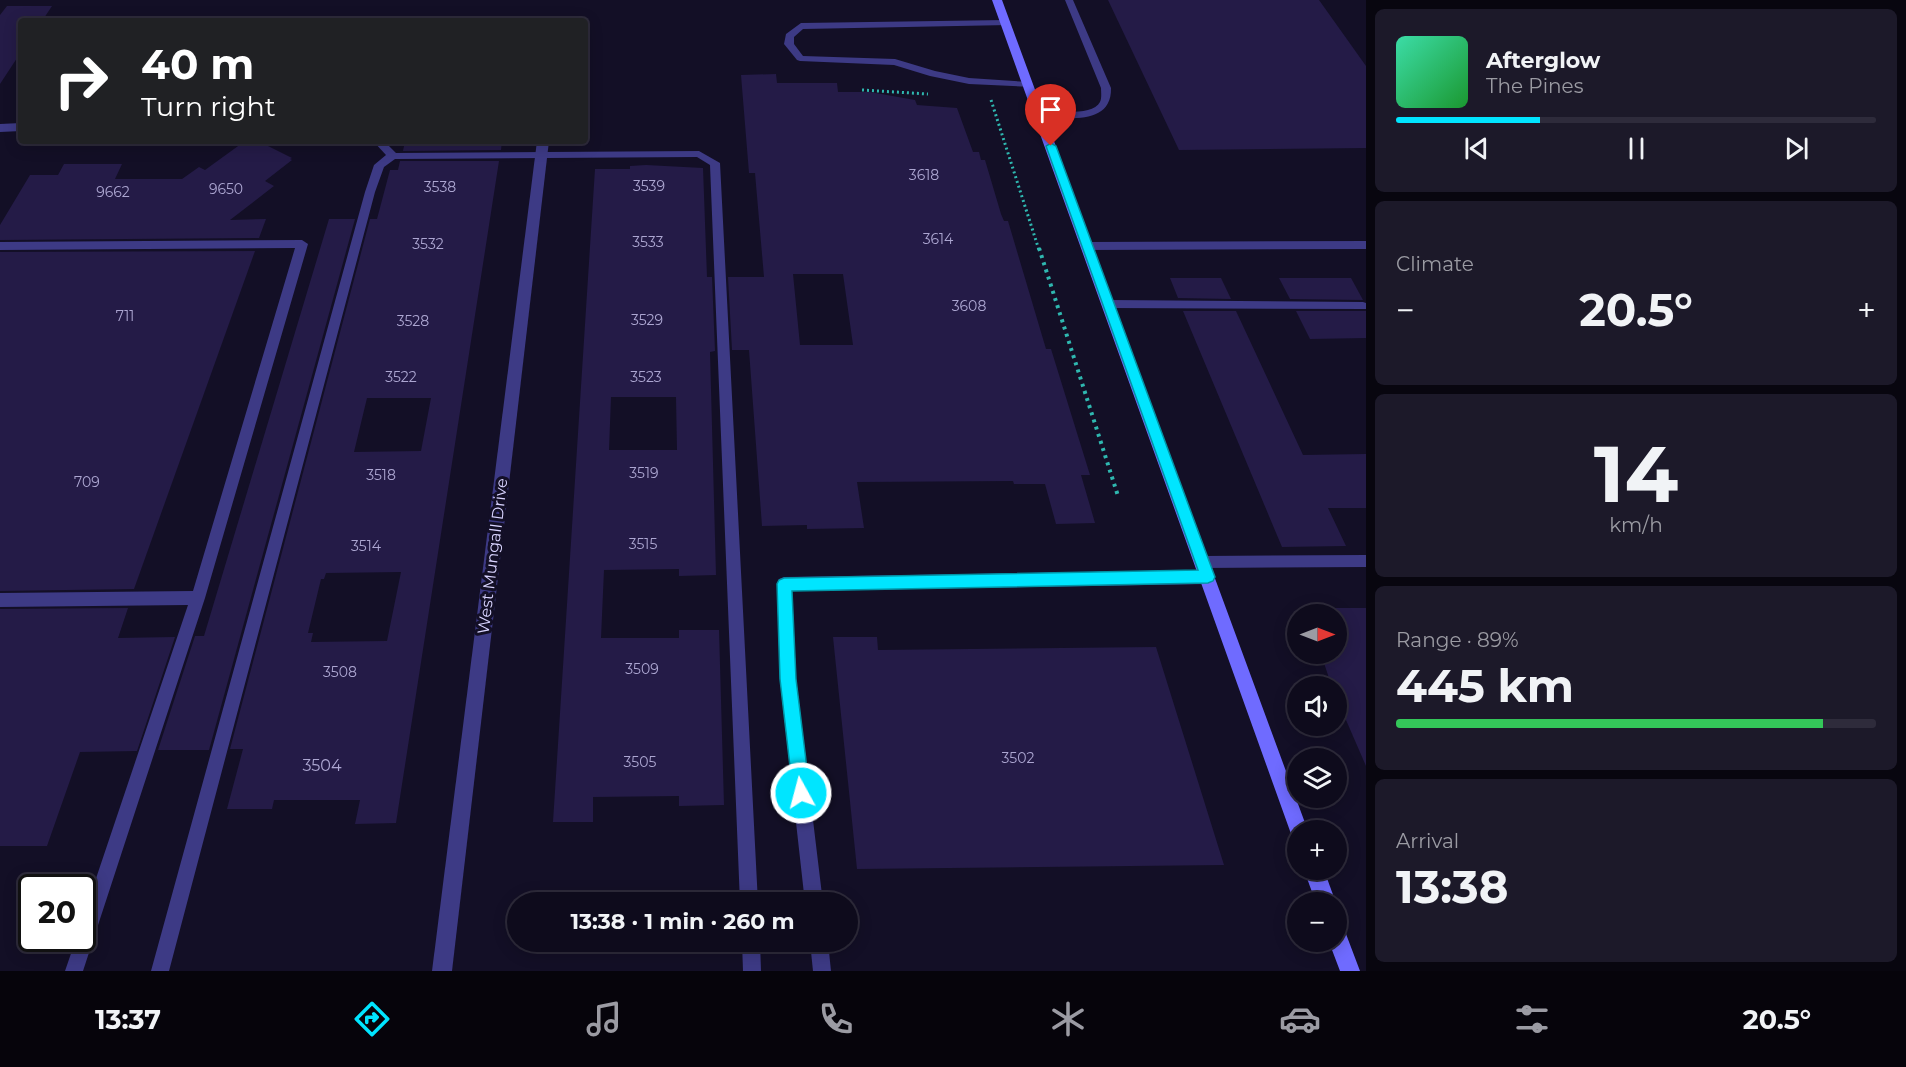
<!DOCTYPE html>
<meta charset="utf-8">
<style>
:root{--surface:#0e0b1c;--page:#1c1929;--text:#f1f3f6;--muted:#9b9ba3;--line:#2e2b3b;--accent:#00e5ff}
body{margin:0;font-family:Montserrat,sans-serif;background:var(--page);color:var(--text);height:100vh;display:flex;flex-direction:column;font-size:22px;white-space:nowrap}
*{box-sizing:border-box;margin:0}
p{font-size:20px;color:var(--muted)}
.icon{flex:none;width:33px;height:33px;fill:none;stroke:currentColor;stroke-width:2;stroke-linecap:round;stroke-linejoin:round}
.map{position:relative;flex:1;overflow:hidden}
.side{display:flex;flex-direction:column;gap:9px;padding:9px;background:#08060f;width:540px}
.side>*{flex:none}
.hud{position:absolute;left:18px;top:18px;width:570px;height:126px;border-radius:6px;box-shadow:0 3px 15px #0003,0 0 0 2px var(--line);background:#202124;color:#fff;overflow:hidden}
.needle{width:39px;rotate:90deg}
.tools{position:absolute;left:1287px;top:604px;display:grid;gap:12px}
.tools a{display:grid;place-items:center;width:60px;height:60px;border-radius:50%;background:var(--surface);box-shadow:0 3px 15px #0003,0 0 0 2px var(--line);font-size:30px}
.speed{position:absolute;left:18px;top:874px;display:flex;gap:12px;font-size:30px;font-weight:700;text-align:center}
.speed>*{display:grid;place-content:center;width:78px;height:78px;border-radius:50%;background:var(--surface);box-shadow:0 3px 15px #0003,0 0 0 2px var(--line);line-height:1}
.speed .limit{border:3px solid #111;border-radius:9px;background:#fff;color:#111}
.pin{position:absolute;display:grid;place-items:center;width:51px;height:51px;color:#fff;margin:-62px -26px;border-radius:50% 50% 50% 0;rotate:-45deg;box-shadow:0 0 6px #0007}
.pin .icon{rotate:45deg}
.me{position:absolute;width:66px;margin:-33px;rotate:353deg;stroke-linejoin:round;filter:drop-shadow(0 0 4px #0008)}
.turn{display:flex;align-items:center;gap:21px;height:126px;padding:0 24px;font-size:27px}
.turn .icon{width:78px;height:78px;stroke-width:2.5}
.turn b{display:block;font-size:42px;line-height:51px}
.big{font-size:45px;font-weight:700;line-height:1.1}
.side .tile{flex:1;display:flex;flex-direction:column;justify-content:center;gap:9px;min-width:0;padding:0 21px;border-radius:9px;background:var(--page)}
.side .dial{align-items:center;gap:0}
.dial b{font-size:78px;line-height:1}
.song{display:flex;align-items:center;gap:18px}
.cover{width:72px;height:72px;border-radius:9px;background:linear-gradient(135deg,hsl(160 70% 55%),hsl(130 70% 35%))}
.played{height:6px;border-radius:3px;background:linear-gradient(90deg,var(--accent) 30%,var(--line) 30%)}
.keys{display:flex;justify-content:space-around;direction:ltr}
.heat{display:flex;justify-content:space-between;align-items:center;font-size:33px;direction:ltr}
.charge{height:9px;border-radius:4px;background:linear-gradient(90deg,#34c759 89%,var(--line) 0)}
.trip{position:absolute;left:507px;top:892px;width:351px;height:60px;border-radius:30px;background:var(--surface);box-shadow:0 3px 15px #0003,0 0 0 2px var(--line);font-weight:700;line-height:60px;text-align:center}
.tab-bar{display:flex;height:96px;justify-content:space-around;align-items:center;background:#06040b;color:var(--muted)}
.tab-bar .icon{width:42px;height:42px}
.tab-bar .current{color:var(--accent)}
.tab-bar b{font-size:27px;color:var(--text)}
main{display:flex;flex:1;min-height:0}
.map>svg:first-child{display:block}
</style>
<main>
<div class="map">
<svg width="1366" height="971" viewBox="0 0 1366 971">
<rect width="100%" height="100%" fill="#130f26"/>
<!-- building -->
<g fill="#241b47" fill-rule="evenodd">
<polygon points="1108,0 1319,0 1366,66 1366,148 1179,150"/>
<polygon points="7,6 52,6 42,21 21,21 21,52 0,84 0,15"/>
<path d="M776 74 777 83H837L838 92H870L915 100 917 105 957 108 973 152H979L981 160H985L1001 214 1004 221H1008L1046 349H1051L1090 475H1081L1095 523 1056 524 1045 484H1014L1013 481 857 482 864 528 807 529V525L762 526 749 350H732L728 277H764L755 173H749L741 75ZM793 274H843L853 345H800Z"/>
<polygon points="245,141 258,141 292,158 290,159 292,160 265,181 274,186 230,220 266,219 259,238 0,240 0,225 30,175 58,175 64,164 122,164 115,179 182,179 199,167 205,170"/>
<polygon points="405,141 502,141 501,150 403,151"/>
<path d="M400 161H499L396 823 355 824 360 800H274L272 809H227L243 749H230L370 219H377L390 170H398ZM367 398H431L421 451 354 452ZM401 572 387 641 311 642 313 633H308L321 579H324L326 573Z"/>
<path d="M646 165 703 168 707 277H712L715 351 710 352 716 575 679 576V569L604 570 601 638H679V630H719L724 805 679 806V796L593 797V822H553L595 169H630V166ZM611 397H676L677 450H609Z"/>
<polygon points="329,219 355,219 209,750 158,750 195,636 204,636"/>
<polygon points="255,251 134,589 0,591 0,252"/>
<polygon points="1170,278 1221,278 1231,299 1178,298"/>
<polygon points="1279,278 1351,278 1363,300 1290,299"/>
<polygon points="1183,311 1236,311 1303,455 1366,454 1366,508 1328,508 1346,546 1282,547"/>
<polygon points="1296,311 1366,311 1366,338 1310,339"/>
<polygon points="128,608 118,638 175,637 137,751 80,752 47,846 0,846 0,609"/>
<polygon points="1302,608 1366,608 1366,766 1336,697 1336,687 1332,687 1321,654 1336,654 1336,615 1305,615"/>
<polygon points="833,637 877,637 878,650 1156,647 1224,865 857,869"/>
</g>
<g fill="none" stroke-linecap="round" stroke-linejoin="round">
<!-- path-far1 -->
<g stroke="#2fb8b0" stroke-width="3" stroke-dasharray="2 3" stroke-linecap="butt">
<polyline points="862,90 928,94"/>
<polyline points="991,100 1039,250"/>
</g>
<!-- path -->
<polyline stroke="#2fb8b0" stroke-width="4" stroke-dasharray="3 4.5" stroke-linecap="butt" points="1039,248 1118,496"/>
<!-- service -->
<g fill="#3d3a85" fill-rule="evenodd">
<path d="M1065 0H1073L1111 88C1112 126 1066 118 1039 117L1034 114 1035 112C1050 109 1092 118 1100 102 1102 98 1101 92 1101 88Z"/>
<polygon points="1006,20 1009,21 1009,25 803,29 794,37 794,44 803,56 895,59 935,71 969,78 1029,82 1032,83 1032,87 969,84 930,76 894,65 800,61 797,60 784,44 786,34 801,23"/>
<polygon points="373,141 384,141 396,153 699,151 720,163 758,903 740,903 710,165 697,157 395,159 384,167 375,192 169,971 151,971 365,192 374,165 386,155"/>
<polygon points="302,240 308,244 205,598 83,971 65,971 76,939 82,939 82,920 188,605 0,607 0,593 193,591 295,248 0,250 0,242"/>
<polygon points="1366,241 1366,249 1087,250 1081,246 1087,242"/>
<polygon points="1108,300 1363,302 1366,303 1366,309 1108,308 1102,304"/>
<polygon points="1366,555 1366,567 1202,568 1197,567 1195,562 1197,557 1202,556"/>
<polygon points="1208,570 1213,572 1215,577 1213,582 1208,584 792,591 796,679 823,903 805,903 780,679 777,584 779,579 784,577"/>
<polygon points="742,942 760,942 761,971 743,971"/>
<polygon points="810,942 828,942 831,971 813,971"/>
</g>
<!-- minor -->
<g fill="#3d3a85" fill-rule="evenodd">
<polygon points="21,123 21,131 0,132 0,124"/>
<polygon points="537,141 549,141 452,971 432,971"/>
</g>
<!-- secondary -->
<g fill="#6f6bff" fill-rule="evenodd">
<polygon points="992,0 1002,0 1308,831 1298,831 1298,840 1292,838 1290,831"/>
<polygon points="1304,870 1324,870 1336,903 1316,903"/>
<polygon points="1336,923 1343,926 1360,971 1340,971 1329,942 1336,942"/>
</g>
</g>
<!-- route -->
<polygon fill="#00e5ff" stroke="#0095a6" stroke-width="1.5" points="1051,143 1056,146 1215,577 1213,581 1208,583 792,591 796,679 810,793 807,799 801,802 796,799 793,793 780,679 777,584 779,580 784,578 1198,570 1046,146"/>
<g text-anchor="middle" stroke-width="6" stroke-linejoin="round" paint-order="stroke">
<!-- number labels -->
<g font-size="14" fill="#aca6d1">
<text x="924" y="180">3618</text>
<text x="649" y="191">3539</text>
<text x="440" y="192">3538</text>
<text x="226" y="194">9650</text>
<text x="113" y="197">9662</text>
<text x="938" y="244">3614</text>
<text x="648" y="247">3533</text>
<text x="428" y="249">3532</text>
<text x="969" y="311">3608</text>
<text x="125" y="321">711</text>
<text x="647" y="325">3529</text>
<text x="413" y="326">3528</text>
<text x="401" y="382">3522</text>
<text x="646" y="382">3523</text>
<text x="644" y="478">3519</text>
<text x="381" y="480">3518</text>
<text x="87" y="487">709</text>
<text x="643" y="549">3515</text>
<text x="366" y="551">3514</text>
<text x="642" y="674">3509</text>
<text x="340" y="677">3508</text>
<text x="1018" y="763">3502</text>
<text x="640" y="767">3505</text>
</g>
<!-- street labels -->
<g font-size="16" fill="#d9d4ff" stroke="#130f26">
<text transform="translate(492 556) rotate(-83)" y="6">West Mungall Drive</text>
</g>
<!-- near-number labels -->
<g font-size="16" fill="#aca6d1">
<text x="322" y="771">3504</text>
</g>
</g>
</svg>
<div class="tools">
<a><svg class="needle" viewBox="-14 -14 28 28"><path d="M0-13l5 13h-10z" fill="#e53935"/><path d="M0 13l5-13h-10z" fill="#9b9ba3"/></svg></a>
<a><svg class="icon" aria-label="sound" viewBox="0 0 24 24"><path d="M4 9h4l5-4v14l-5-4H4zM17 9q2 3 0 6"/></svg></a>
<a><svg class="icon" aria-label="layers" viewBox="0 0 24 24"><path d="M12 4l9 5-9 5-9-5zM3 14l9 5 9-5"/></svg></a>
<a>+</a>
<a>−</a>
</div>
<div class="speed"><div class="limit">20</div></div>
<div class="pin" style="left:1051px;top:146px;background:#d93025"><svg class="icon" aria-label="arrive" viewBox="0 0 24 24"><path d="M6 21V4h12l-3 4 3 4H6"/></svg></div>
<svg class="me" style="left:801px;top:793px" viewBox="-20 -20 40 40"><circle r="17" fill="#00e5ff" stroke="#fff" stroke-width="3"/><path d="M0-11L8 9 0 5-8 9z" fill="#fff"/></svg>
<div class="trip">13:38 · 1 min · 260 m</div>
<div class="hud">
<div class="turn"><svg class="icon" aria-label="right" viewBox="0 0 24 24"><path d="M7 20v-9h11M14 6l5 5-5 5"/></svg><div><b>40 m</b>Turn right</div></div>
</div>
</div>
<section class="side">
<div class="tile">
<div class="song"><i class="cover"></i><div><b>Afterglow</b><p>The Pines</p></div></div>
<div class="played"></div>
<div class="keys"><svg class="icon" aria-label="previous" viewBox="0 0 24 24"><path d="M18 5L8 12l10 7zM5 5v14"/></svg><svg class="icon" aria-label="pause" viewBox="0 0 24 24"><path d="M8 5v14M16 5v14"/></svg><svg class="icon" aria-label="next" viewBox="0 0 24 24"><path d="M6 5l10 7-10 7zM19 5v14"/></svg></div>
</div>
<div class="tile"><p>Climate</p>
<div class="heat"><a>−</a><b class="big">20.5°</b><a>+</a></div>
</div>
<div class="tile dial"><b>14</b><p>km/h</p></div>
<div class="tile"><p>Range · 89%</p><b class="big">445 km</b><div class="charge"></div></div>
<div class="tile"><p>Arrival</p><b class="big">13:38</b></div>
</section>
</main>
<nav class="tab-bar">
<b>13:37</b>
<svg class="icon current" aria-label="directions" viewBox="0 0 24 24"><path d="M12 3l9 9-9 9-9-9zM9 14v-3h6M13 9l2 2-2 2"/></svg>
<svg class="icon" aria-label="music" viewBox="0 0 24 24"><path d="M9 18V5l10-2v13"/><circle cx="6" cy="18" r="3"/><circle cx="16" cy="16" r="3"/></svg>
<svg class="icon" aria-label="phone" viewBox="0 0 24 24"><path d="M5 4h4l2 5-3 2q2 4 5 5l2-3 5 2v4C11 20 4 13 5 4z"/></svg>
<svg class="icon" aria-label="climate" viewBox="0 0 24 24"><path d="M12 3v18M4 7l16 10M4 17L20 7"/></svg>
<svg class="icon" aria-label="car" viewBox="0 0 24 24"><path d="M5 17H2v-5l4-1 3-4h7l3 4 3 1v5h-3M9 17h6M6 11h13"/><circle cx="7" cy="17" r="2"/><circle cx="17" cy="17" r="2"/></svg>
<svg class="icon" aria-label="filters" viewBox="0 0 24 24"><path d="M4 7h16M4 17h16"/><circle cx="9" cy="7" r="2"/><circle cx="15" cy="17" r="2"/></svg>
<b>20.5°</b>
</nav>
